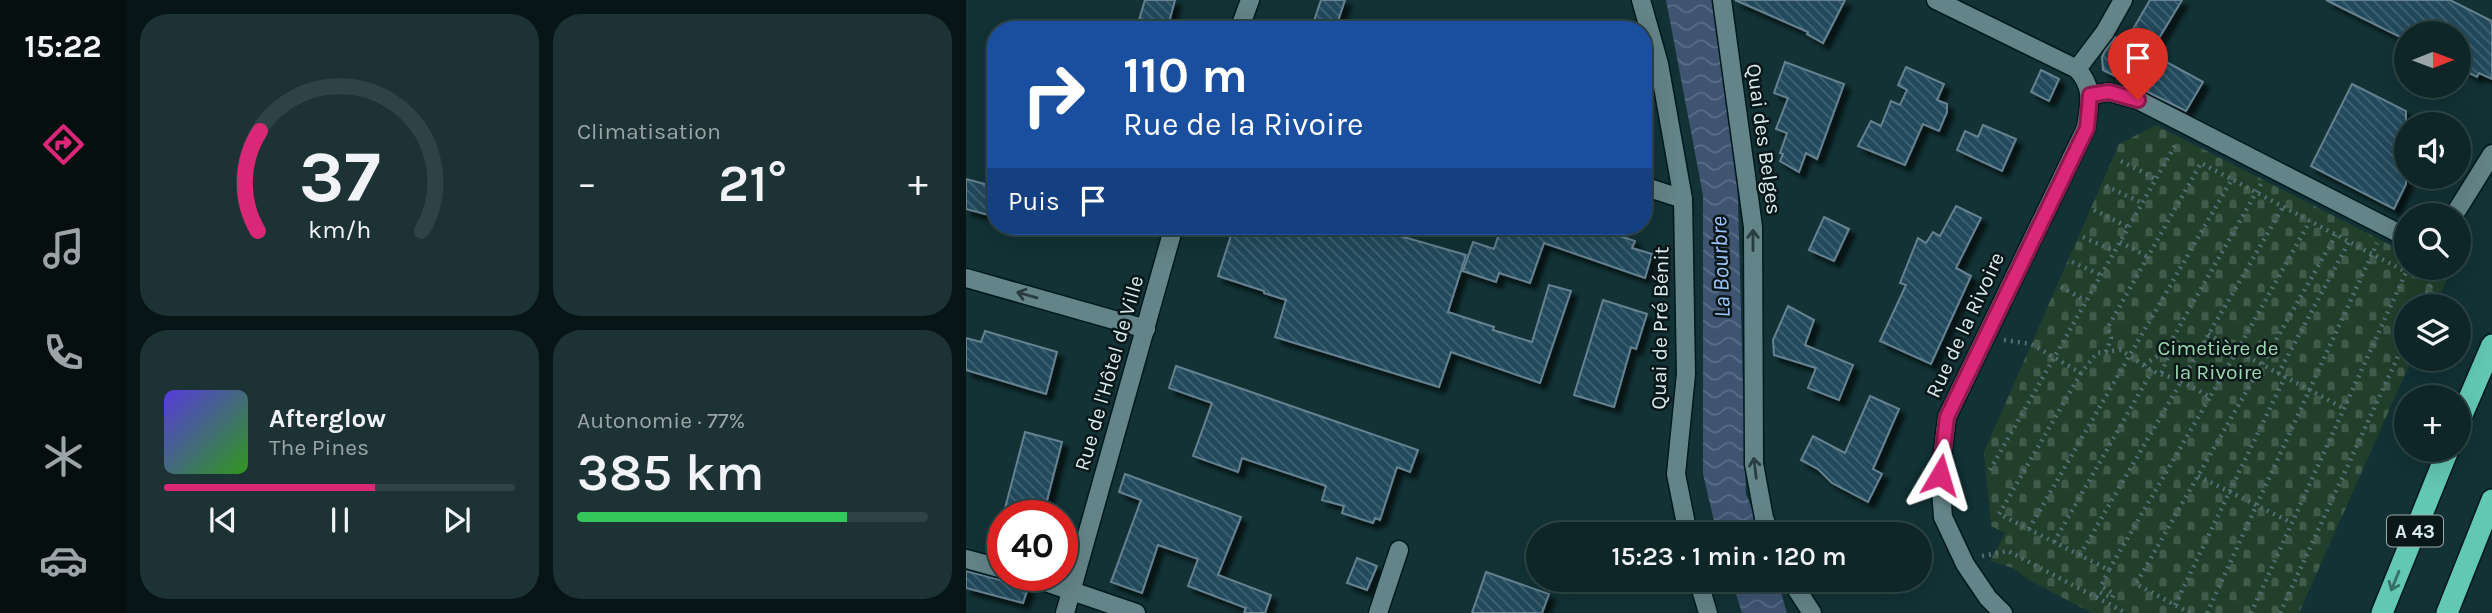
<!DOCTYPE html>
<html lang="fr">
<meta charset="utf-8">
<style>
:root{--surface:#0e2628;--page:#1c3234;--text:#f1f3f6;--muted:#9ba5a8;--line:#2e4345;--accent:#db2777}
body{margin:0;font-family:Karla,sans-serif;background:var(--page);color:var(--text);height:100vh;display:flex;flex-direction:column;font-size:26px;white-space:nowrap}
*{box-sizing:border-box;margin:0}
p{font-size:23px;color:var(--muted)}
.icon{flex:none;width:38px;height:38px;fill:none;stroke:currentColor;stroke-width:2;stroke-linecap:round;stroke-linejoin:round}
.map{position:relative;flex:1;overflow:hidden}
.drawer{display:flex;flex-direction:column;gap:14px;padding:14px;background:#081516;width:840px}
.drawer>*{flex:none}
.hud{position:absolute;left:21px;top:21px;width:665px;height:214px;border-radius:28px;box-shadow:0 7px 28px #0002,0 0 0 2px var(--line);background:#1a4fa0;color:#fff;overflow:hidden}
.needle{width:46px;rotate:89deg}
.fabs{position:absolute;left:1428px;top:21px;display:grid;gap:14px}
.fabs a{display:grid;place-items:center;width:77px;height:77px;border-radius:50%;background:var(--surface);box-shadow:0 7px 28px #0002,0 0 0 2px var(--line);font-size:35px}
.speed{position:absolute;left:21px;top:500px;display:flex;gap:14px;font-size:35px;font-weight:700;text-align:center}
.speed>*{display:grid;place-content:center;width:91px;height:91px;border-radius:50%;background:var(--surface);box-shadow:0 7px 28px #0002,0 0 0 2px var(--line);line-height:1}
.speed .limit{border:10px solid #d22;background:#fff;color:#111}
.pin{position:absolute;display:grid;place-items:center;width:60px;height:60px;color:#fff;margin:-72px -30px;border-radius:50% 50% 50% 0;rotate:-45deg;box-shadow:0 0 7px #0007}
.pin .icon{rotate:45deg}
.me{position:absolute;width:77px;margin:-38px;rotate:7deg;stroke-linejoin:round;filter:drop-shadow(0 0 5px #0008)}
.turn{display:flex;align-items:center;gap:24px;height:147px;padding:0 21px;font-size:32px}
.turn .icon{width:91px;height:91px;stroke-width:2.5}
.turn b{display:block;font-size:49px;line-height:60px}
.then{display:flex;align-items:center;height:66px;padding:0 21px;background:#0003;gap:14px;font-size:26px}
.big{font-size:52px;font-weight:600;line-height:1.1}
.drawer .card{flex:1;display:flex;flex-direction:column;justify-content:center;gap:10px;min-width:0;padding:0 24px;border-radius:28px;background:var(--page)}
.drawer .dial{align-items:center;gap:0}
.dial svg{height:182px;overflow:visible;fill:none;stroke:var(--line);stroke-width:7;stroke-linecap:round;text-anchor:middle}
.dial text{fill:var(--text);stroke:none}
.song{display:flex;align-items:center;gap:21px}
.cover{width:84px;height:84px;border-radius:10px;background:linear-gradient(135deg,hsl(250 70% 55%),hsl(110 70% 35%))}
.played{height:7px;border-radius:4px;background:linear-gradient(90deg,var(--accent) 60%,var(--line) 60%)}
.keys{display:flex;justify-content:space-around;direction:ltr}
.heat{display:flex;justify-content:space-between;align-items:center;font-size:38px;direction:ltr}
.charge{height:10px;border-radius:5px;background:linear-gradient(90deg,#34c759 77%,var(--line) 0)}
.drawer .tiles{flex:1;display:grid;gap:14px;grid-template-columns:repeat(2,1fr)}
.trip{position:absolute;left:560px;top:522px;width:406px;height:70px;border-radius:35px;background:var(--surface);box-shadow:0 7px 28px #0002,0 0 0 2px var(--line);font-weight:600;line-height:70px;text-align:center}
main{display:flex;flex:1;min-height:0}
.dock{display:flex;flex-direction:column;width:126px;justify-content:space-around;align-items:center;background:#060f10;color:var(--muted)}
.dock .icon{width:49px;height:49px}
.dock .on{color:var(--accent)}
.dock b{font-size:32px;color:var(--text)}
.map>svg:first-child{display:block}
</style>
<main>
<nav class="dock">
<b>15:22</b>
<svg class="icon on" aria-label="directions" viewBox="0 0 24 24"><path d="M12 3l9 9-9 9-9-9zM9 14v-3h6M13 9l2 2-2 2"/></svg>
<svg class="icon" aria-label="music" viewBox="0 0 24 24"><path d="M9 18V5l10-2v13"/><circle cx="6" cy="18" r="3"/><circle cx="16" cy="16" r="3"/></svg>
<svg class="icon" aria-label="phone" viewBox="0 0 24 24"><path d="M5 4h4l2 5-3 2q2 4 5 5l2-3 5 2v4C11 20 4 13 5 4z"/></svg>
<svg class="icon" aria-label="climate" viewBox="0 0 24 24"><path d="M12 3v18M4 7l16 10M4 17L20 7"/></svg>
<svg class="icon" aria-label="car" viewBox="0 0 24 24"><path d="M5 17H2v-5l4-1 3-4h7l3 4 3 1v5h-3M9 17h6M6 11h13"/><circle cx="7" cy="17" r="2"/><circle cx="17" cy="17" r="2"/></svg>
</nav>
<section class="drawer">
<div class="tiles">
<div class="card dial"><svg viewBox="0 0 100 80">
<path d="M14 69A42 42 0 1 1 86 69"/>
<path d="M14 69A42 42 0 0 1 15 25" stroke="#db2777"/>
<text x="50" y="56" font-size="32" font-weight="700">37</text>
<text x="50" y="72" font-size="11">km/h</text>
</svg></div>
<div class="card"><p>Climatisation</p>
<div class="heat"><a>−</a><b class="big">21°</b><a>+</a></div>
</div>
<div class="card">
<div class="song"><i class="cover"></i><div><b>Afterglow</b><p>The Pines</p></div></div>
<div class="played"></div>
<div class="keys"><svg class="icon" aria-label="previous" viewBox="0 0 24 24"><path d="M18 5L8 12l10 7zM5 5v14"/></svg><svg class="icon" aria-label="pause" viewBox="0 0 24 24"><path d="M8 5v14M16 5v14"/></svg><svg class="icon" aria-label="next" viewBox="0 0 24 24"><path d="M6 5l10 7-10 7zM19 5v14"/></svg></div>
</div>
<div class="card"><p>Autonomie · 77%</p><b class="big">385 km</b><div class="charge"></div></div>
</div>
</section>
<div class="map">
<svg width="1526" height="613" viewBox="0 0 1526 613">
<defs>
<pattern id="cemetery-stones" width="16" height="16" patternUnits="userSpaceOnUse" patternTransform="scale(1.75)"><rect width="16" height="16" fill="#213f2b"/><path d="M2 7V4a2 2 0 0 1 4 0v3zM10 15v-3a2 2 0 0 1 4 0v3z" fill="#415b4a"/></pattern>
<pattern id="water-waves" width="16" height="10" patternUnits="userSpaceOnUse" patternTransform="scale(1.75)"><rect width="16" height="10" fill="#3e5471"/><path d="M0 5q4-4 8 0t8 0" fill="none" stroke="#596d86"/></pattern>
<pattern id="building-back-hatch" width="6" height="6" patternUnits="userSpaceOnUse" patternTransform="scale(1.75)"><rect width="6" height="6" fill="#214a5c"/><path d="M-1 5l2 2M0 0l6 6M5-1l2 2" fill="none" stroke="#416474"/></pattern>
<filter id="shadow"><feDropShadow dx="6" dy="6" stdDeviation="2" flood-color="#0009"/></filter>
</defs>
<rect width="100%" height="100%" fill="#123235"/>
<!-- cemetery -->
<polygon fill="url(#cemetery-stones)" points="1190,125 1440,253 1440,268 1469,268 1483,275 1469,306 1440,306 1440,359 1446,359 1333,613 1126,613 1061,579 1047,568 1024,561 1039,533 1025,526 1018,452 1153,144"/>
<!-- water -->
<g fill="url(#water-waves)">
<polygon points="700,0 748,0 771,166 780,494 796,534 751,534 737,474 737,195"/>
<polygon points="765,579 811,579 821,613 776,613"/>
</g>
<!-- building -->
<g fill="url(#building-back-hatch)" stroke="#66818f" stroke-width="2" filter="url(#shadow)">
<polygon points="179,0 209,0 201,30 170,30"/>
<polygon points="355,0 379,0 369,30 345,30"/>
<polygon points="769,0 879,0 857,43 841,34 842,32"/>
<polygon points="1184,0 1216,0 1184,53 1237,82 1220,111 1137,70 1136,57 1139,51 1149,37 1159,43"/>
<polygon points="1360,0 1484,0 1526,21 1526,79 1513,73 1511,77 1493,68 1493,33 1440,33 1440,40"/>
<polygon points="819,62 878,84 851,159 840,153 833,172 814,161 817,154 814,153 821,133 810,129 822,98 808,93"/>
<polygon points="940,67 978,84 971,100 981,104 981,112 973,131 957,124 939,165 892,146 905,121 915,126 925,101 934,105 941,90 932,85"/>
<polygon points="1075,70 1093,79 1083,101 1065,92"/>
<polygon points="1386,84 1440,111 1440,184 1428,209 1345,166"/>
<polygon points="1017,125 1050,139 1036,171 991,150 999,131 1012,137"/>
<polygon points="0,179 30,187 30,217 0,209"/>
<polygon points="990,206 1015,218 990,268 1005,276 965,364 914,341 940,285 934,283 952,238 960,243 967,232 974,236"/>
<polygon points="858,217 883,229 868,261 843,250"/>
<polygon points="268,226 381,226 408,234 410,229 500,255 482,312 528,327 527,330 566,342 583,285 605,291 574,383 485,352 473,387 309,337 320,300 298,293 298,291 252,276"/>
<polygon points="538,226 654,226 651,235 669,241 666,248 686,254 679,278 578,243 564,283 533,273 530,282 497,271 507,242 528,249 535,228 538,229"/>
<polygon points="637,300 681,314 670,349 665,347 648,407 608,395"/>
<polygon points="822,306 848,320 839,345 887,365 873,400 842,388 850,368 808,355 807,340"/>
<polygon points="19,331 91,352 80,394 0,370 0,338 15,342"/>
<polygon points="210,366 452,450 444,472 431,467 414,520 409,518 407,523 376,513 378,506 356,500 360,486 276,458 272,472 227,456 246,403 203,388"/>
<polygon points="904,396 933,409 907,469 916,474 902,502 866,483 852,469 835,460 847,436 879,453"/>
<polygon points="59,432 96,442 77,516 37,516"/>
<polygon points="159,474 275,517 252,575 305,595 299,613 278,613 280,608 222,586 232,559 192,545 176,593 145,582 175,500 153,492"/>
<polygon points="391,558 411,566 401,590 381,583"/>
<polygon points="0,571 34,580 44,578 52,580 62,588 57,603 0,588"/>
<polygon points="520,572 583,594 576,613 506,613"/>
</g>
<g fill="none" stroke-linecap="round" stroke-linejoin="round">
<defs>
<g id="minor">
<polyline points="675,0 693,64 717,199 720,374 710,474 722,534"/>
<polyline points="756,0 787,227 788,464 798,518 804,534"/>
<path d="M970 0 1111 69C1129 89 1123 104 1120 128L981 417 974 475 977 517 999 564 1022 598 1037 613"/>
<polyline points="273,30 284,0"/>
<polyline points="1111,69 1139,32 1157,0"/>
<polyline points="1124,95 1143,92 1172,100 1440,237"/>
<polyline points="677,186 717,199"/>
<polyline points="1488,215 1526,154"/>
<polyline points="0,278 180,329"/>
<polyline points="0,559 37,569"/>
<polyline points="62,576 170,613"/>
<polyline points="732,579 742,613"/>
<polyline points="824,579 846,613"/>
<polyline points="99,613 208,226"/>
<polyline points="412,613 433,550"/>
</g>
<g id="highway">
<polyline points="1493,422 1526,345"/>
<polyline points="1416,613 1482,450"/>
<polyline points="1481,613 1526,500"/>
</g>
</defs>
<!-- minor casing -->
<use href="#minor" stroke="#00191d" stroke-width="21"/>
<!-- highway casing -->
<use href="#highway" stroke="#00191d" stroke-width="24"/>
<!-- path -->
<g stroke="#536e71" stroke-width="4.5" stroke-dasharray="2 5" stroke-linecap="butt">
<polyline points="1155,161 1190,179"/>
<polyline points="1140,186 1176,203"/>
<polyline points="1128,210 1162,227"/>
<polyline points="1117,237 1148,251"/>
<polyline points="1154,242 1182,257"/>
<polyline points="1106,262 1135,275"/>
<polyline points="1095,287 1120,301"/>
<polyline points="1455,306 1473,268"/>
<polyline points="1242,334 1271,351 1344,221"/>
<polyline points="1038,340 1065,344 1115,373 1131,353 1155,350 1186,371 1215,381 1244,397 1271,351 1377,408"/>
<polyline points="1200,350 1295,184"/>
<polyline points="1140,352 1145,338 1142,327 1235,163 1440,272"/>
<polyline points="1178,365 1200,350 1202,357 1195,374"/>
<polyline points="1115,373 1033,514 1143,570 1244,397"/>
<polyline points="1312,374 1383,242"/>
<polyline points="1024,470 1211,142"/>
<polyline points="1232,476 1326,523"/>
<polyline points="1063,529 1266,179"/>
<polyline points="1088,542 1186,371"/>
<polyline points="1114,555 1317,207"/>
<polyline points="1016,556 1042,551 1160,613"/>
<polyline points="1130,597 1133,592 1146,598 1148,594 1135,586 1143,570"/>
<polyline points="1209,605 1319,377"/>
<polyline points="1224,613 1170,584 1370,235"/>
<polyline points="1241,613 1411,243"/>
<polyline points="1285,613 1442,268"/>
<polyline points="1314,613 1440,339"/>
</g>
<!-- minor -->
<use href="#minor" stroke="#638488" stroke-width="18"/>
<!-- highway -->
<use href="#highway" stroke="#62c7b3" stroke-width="21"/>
</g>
<!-- one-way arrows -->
<defs><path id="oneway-shaft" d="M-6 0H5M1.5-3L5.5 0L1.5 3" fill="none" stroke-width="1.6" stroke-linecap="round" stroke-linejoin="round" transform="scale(1.75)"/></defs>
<g stroke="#293d40">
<use href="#oneway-shaft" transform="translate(787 240) rotate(-90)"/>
<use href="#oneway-shaft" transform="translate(61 295) rotate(-164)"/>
<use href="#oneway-shaft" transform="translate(789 468) rotate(-97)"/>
</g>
<use stroke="#366f66" href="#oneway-shaft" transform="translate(1429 581) rotate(112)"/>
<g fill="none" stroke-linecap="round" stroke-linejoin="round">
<defs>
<polyline id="route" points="974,475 981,417 1121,128 1124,95 1143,92 1172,100"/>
</defs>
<!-- route casing -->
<use href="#route" stroke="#8e194d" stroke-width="18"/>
<!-- route -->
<use href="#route" stroke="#db2777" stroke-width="12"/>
</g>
<g text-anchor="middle" stroke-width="5" stroke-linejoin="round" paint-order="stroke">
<!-- shield labels -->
<rect fill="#0a1719" stroke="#9cacae" stroke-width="2" x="1421" y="515.5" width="56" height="31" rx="5"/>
<g font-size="19" font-weight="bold" fill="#daecee">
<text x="1449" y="538">A 43</text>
</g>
<!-- street labels -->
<g font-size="21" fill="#daecee" stroke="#0a1719">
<text transform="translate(798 139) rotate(82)" y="7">Quai des Belges</text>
<text transform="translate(999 325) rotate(-65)" y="7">Rue de la Rivoire</text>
<text transform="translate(694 328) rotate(-89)" y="7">Quai de Pré Bénit</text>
<text transform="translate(143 373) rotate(-74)" y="7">Rue de l'Hôtel de Ville</text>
</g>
<!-- park labels -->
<g font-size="21" fill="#9dd9af" stroke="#0a1719">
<text x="1252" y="355">Cimetière de<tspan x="1252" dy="24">la Rivoire</tspan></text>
</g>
<!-- water labels -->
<g font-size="23" font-style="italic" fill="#9dc4f8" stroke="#0a1719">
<text transform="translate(754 267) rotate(-92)" y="8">La Bourbre</text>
</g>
</g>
</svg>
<div class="fabs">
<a><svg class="needle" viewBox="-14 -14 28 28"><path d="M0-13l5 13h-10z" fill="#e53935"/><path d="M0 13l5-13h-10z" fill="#9ba5a8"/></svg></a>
<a><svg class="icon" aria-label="sound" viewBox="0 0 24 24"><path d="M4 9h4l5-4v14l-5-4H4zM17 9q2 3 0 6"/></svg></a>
<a><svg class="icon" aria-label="search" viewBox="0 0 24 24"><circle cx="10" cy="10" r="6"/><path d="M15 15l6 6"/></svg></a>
<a><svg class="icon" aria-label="layers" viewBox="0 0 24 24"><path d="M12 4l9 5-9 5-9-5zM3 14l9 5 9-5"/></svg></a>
<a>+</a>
</div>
<div class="speed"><div class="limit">40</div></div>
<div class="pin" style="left:1172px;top:100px;background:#d93025"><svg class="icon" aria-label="arrive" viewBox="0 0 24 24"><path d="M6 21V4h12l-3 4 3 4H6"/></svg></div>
<svg class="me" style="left:974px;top:475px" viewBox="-20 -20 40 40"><path d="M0-17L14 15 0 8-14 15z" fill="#db2777" stroke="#fff" stroke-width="4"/></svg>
<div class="trip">15:23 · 1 min · 120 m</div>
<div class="hud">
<div class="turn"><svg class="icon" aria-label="right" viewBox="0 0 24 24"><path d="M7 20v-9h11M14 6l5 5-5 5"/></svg><div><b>110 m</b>Rue de la Rivoire</div></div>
<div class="then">Puis<svg class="icon" aria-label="arrive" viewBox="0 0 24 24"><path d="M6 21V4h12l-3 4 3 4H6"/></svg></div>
</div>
</div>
</main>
